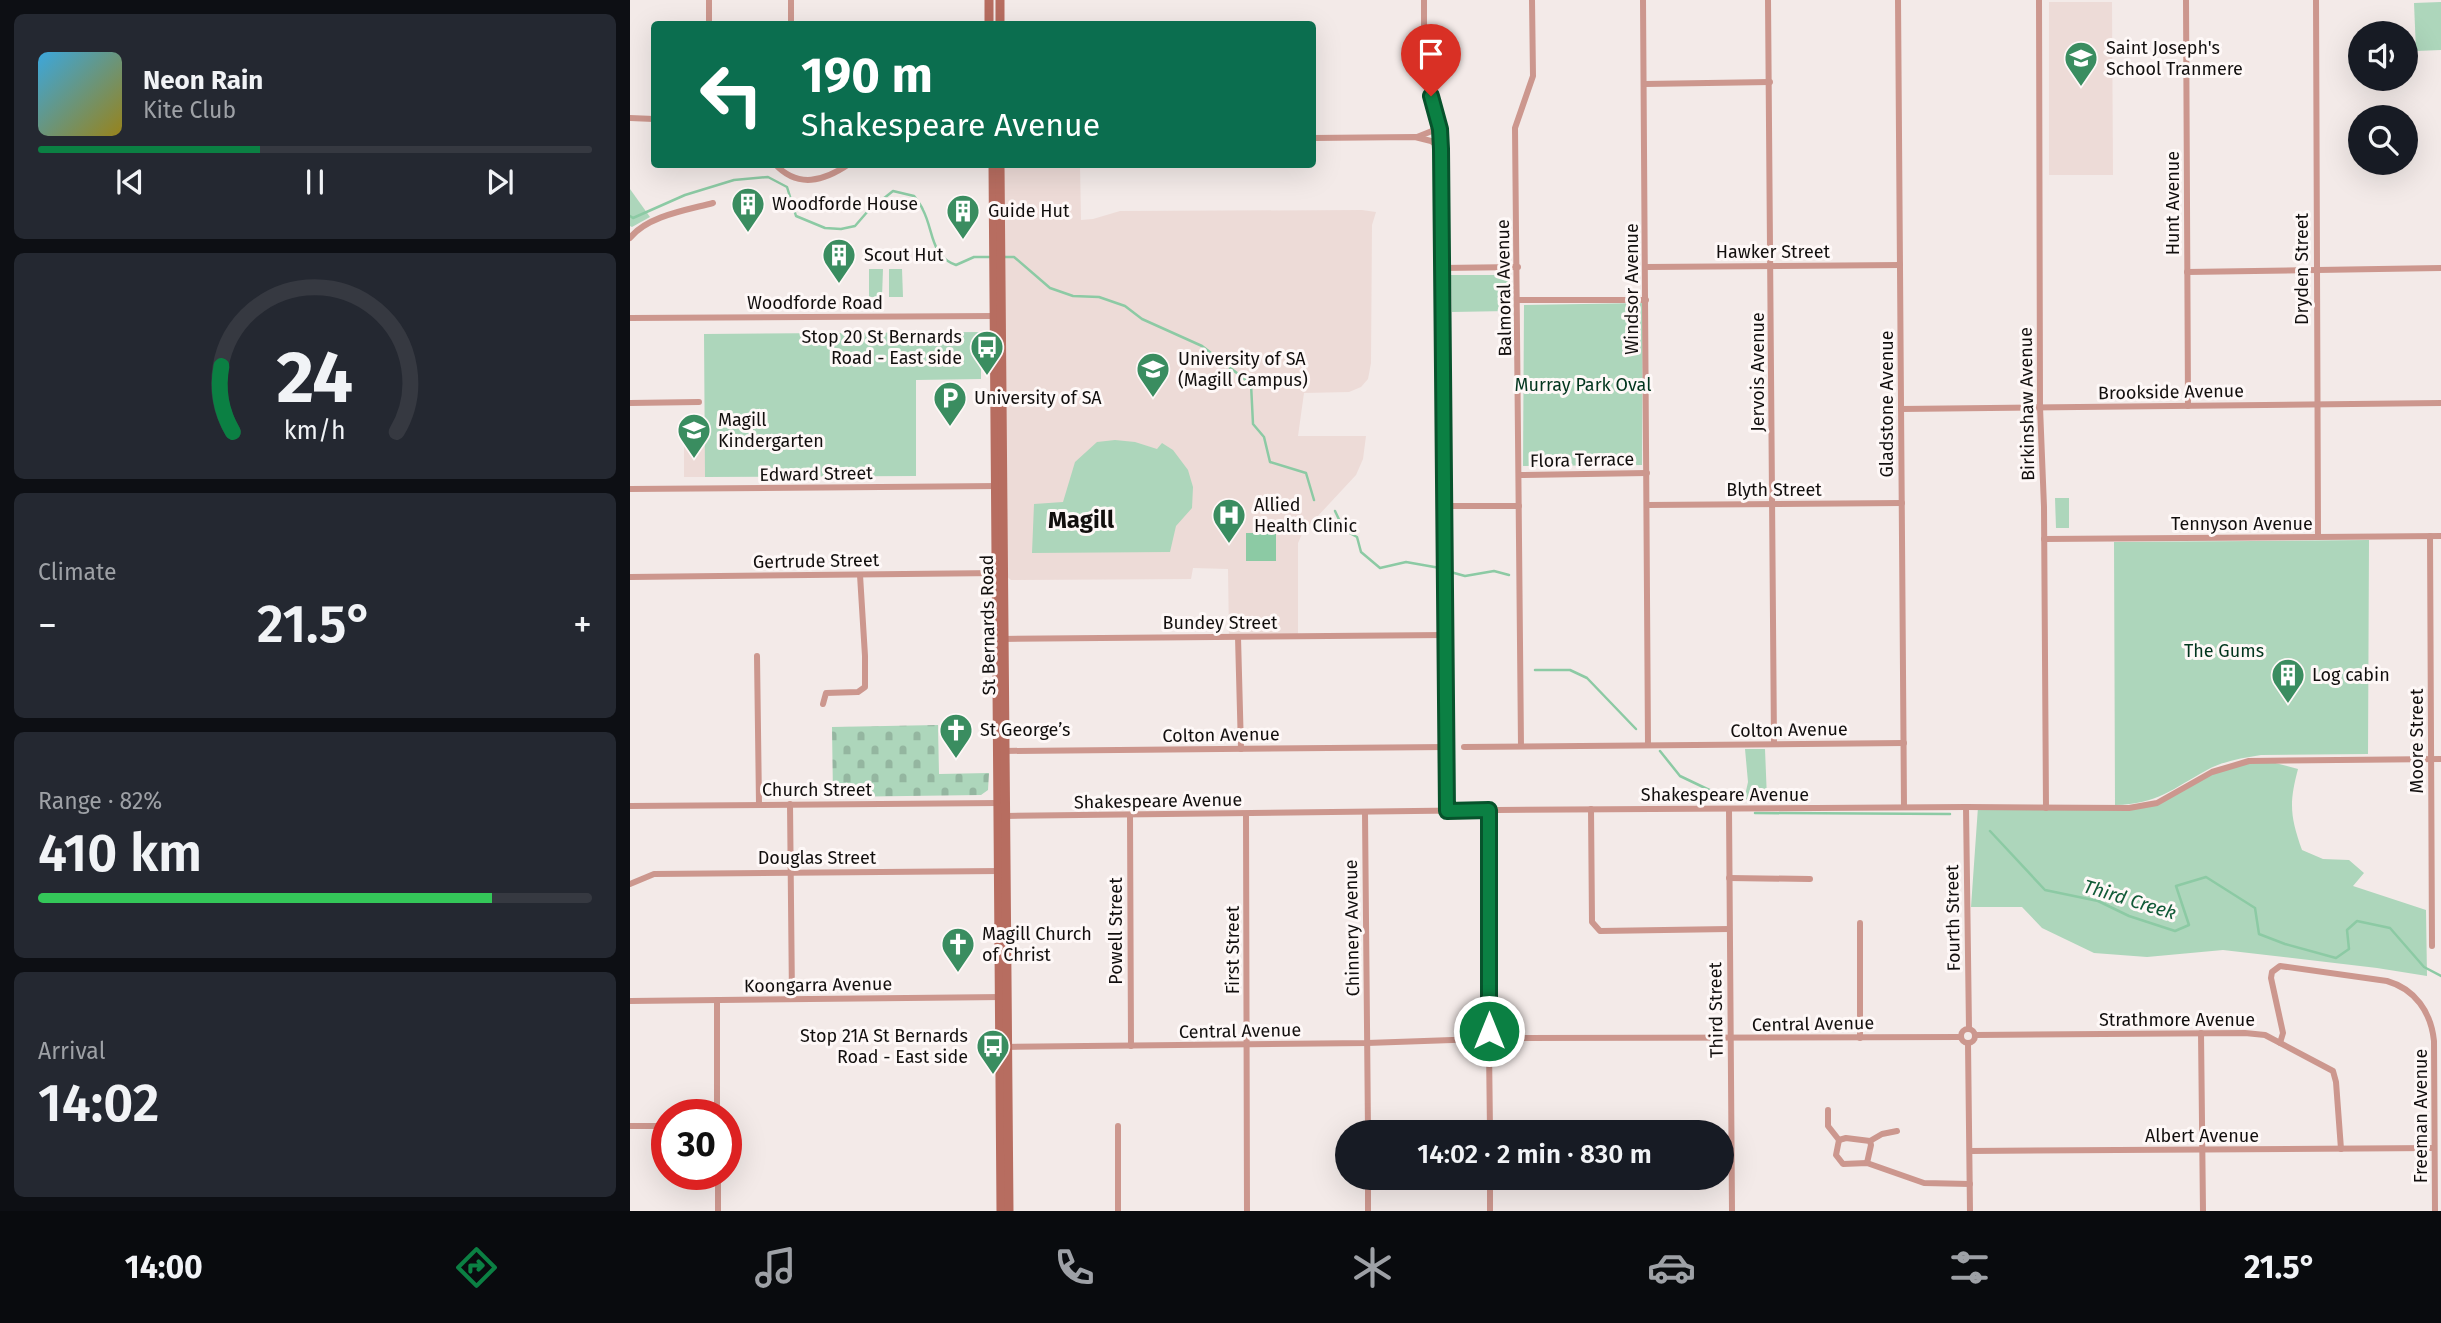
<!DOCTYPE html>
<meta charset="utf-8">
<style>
:root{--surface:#171b24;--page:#242831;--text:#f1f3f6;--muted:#9ea1a6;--line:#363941;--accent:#0b8043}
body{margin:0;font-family:"Fira Sans",sans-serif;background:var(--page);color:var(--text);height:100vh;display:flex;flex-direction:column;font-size:26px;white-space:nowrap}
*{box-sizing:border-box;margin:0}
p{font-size:23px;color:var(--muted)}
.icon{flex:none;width:38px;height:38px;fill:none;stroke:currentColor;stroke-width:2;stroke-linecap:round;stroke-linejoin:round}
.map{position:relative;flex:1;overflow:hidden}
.side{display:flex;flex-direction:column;gap:14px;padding:14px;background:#0d0f14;width:630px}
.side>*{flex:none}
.top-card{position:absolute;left:21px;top:21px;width:665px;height:147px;border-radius:7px;box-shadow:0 7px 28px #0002;background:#0b6e4f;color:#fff;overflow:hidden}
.buttons{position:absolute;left:1718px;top:21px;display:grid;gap:14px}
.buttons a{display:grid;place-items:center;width:70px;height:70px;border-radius:50%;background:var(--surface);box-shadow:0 7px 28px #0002;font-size:35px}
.speed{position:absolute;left:21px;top:1099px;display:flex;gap:14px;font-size:35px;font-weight:700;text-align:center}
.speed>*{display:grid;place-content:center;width:91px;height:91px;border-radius:50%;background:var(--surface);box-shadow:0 7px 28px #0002;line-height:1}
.speed .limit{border:10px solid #d22;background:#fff;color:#111}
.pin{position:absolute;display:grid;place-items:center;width:60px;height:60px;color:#fff;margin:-72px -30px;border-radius:50% 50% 50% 0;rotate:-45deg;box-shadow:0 0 7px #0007}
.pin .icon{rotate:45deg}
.me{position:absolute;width:77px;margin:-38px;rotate:0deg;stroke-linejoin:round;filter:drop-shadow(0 0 5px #0008)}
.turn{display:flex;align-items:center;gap:24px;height:147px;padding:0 35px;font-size:32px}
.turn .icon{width:91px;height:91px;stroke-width:2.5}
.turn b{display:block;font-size:49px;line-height:60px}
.big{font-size:52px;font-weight:600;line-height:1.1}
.side .card{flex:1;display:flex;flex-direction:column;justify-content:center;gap:10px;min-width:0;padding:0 24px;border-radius:10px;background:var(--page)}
.side .dial{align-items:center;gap:0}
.dial svg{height:182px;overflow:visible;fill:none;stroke:var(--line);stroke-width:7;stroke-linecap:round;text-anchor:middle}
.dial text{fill:var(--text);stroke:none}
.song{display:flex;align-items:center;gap:21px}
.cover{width:84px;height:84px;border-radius:10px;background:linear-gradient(135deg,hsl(200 70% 55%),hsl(50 70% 35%))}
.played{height:7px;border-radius:4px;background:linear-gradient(90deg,var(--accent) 40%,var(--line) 40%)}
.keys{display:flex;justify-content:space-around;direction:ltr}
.heat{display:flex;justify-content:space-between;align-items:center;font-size:38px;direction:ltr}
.charge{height:10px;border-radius:5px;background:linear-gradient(90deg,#34c759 82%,var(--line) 0)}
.trip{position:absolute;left:705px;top:1120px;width:399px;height:70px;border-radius:35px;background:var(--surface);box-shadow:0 7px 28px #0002;font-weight:600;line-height:70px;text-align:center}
.tabs{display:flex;height:112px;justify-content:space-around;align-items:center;background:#090b0e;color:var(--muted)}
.tabs .icon{width:49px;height:49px}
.tabs .selected{color:var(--accent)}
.tabs b{font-size:32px;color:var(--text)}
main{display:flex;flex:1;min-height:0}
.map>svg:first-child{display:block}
</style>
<main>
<section class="side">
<div class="card">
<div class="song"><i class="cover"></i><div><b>Neon Rain</b><p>Kite Club</p></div></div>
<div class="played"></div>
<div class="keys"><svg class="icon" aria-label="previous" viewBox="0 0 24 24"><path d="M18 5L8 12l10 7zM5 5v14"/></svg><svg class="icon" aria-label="pause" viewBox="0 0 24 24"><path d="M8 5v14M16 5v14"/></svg><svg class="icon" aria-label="next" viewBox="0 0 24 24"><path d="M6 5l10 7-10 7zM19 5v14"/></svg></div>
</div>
<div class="card dial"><svg viewBox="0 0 100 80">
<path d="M14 69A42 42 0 1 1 86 69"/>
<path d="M14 69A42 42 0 0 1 9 40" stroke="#0b8043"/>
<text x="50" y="56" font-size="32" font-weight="700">24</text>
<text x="50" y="72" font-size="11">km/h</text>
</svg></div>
<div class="card"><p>Climate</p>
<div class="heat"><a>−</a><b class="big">21.5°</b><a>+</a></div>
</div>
<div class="card"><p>Range · 82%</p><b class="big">410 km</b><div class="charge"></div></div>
<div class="card"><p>Arrival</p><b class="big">14:02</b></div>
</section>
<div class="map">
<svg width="1811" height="1211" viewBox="0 0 1811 1211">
<defs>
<pattern id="cemetery-stones" width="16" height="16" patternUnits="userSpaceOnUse" patternTransform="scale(1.75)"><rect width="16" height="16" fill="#add6bb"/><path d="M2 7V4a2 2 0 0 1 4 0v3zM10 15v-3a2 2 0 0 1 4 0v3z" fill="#94b6a0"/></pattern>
</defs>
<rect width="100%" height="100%" fill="#f3eae8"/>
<!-- built -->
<g fill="#eddbd7">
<polygon points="1419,2 1482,2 1483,175 1419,175"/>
<polygon points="370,165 450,165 451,220 463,219 490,211 732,210 746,212 742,225 741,363 738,379 731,387 719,392 674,393 668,436 736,436 733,459 726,475 673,532 668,543 668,637 599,637 598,569 563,568 561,579 381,580 373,573"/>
<rect x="54" y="442" width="21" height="35"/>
</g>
<!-- cemetery -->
<polygon fill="url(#cemetery-stones)" points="308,725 309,774 359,773 358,790 351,795 203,797 202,727"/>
<!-- green -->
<g fill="#add6bb">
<polygon points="1811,2 1811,50 1786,51 1784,3"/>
<polygon points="0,189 20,217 2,227 0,226"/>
<polygon points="239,269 253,269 252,297 239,297"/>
<polygon points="259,269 272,269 273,297 259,297"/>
<polygon points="821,275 878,275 878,311 822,312"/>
<polygon points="1013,303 1012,465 893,466 894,305"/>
<polygon points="351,332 351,379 286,380 286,476 75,477 74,334"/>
<polygon points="485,440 505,442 527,449 532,443 543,450 558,470 563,487 562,508 546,526 540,552 402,553 404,504 433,502 445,462 467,442"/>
<polygon points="1425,498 1439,498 1439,528 1426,528"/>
<path d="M1739 540 1738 754 1631 755C1613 758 1593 761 1577 770 1542 789 1528 804 1485 805L1484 542Z"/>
<polygon points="1115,749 1135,749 1137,799 1114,800 1118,782"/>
<path d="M1630 759 1668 769C1659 803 1660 816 1672 850L1693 859 1719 860 1734 873 1723 886 1796 910 1797 976 1747 968 1593 950 1517 957 1464 953 1412 928 1392 907H1341L1348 807 1516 806 1582 772Z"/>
</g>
<!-- water -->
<rect fill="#8ccaa4" x="616" y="533" width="30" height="28"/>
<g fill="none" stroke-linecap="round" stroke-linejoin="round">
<!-- stream -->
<g stroke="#8ccaa4" stroke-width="2.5">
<path d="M0 216 3 218 55 195 104 180 138 177 157 187 166 216 195 228 211 229 225 226 238 211 263 191 284 196C287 200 291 205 293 210 304 231 300 256 326 265L344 257H361"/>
<polyline points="372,257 384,257 420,288 443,296 469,297 495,306 512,319 572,346 621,384 623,424 634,437 640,462 676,473 684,500"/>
<polyline points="705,511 714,530 727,537 731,552 750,568 776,562 810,568"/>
<polyline points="817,571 835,576 864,571 879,575"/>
<polyline points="905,670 940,670 957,678 1006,729"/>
<polyline points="1030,751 1050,776 1094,797"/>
<polyline points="1125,813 1320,814"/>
<polyline points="1360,831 1415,890 1468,901 1499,916 1545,931 1559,925 1546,886 1576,877 1625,908 1629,934 1655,944 1706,958 1719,949 1717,930 1727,921 1760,928 1794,967 1811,976"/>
</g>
<!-- street -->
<g stroke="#cc978e" stroke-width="6">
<polyline points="79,0 79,24"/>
<polyline points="161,0 161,24"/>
<polyline points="794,0 794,69 810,129 811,149 817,811"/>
<polyline points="1013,0 1018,745"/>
<polyline points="1138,0 1144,744"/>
<polyline points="1268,0 1274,807"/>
<polyline points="1409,0 1410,407 1414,507 1416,808"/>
<polyline points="1556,0 1558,406"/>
<polyline points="1686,0 1688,537"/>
<polyline points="1015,84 1140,82"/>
<polyline points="0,118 24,119"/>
<polyline points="787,137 802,131 808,122"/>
<polyline points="682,138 785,137 801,141 810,148"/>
<path d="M145 164C168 189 194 181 219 164"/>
<path d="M0 238C17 216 57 210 83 203"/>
<polyline points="1016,267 1270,265"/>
<polyline points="812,268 888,267"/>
<polyline points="1557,272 1811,268"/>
<polyline points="889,300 1016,300"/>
<polyline points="0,318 366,316"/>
<polyline points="0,403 69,402"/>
<polyline points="1271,409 1811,403"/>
<polyline points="889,475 1017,473"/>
<polyline points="0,489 369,486"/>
<polyline points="1017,505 1272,503"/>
<polyline points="813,506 889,506"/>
<polyline points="1800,536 1802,946"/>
<polyline points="1414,539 1811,536"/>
<polyline points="0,577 369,573"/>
<polyline points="608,637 611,749"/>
<polyline points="371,639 815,635"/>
<polyline points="127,656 129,804"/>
<polyline points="193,704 196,693 228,692 235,687 235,656 230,575"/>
<polyline points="891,746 885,128 903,76 902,0"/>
<polyline points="834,747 1274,743"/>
<polyline points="373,751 816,747"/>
<polyline points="160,804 162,999"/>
<polyline points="0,806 369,803"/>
<polyline points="1336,807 1339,1029"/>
<polyline points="961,809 962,922 970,931 1099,929"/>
<polyline points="1099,809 1102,1211"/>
<polyline points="859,810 859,1031"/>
<polyline points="735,813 738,1132"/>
<polyline points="616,814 617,1211"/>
<polyline points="500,815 501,1046"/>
<polyline points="375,816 867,810 1336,807 1499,808 1527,803 1582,772 1619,761 1811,759"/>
<polyline points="1099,878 1180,879"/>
<polyline points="0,884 24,874 370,871"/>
<polyline points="87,1000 87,1115"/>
<polyline points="0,1001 373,997"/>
<circle cx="1338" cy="1036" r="7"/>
<circle cx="859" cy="1039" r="8"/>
<polyline points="1571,1033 1573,1211"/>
<polyline points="1345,1035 1615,1033 1635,1035 1703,1071 1706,1082 1711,1149"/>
<polyline points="867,1038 1331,1037"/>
<polyline points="1230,1038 1230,923"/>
<polyline points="1338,1043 1340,1211"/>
<path d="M1650 1043 1653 1033 1641 978 1642 972 1650 966 1757 981C1785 989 1801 1012 1804 1041L1805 1211"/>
<polyline points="374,1047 737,1043 851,1039"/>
<polyline points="859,1047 860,1132"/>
<polyline points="1198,1110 1198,1126 1209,1140"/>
<polyline points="0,1126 37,1126"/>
<polyline points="488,1126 488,1211"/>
<polyline points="1209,1140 1206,1155 1213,1164 1237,1163 1294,1183 1340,1184"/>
<polyline points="1209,1140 1216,1138 1240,1141 1241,1145 1237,1163"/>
<polyline points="1240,1141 1252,1134 1267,1131"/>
<polyline points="1340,1151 1804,1148"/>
<polyline points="88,1174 88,1211"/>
<polyline points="738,1178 738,1211"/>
<polyline points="860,1211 860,1178"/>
</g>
<!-- secondary -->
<g stroke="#b76d60" stroke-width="9">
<polyline points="359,0 359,24"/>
<polyline points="370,0 370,24"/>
<polyline points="363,164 371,1211"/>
<polyline points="370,164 379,1211"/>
</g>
</g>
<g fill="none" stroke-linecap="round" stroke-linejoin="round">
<defs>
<polyline id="route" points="801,96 810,129 811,149 817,811 859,810 859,1031"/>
</defs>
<!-- route casing -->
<use href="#route" stroke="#07532c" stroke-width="18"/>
<!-- route -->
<use href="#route" stroke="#0b8043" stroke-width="12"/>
</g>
<!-- icons -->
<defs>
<symbol id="school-pin" viewBox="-11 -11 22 30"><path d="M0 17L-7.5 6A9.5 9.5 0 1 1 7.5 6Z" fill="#3a8d60" stroke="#fef8f7"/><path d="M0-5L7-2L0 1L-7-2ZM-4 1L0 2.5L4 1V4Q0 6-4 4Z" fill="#fff"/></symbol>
<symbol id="building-pin" viewBox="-11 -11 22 30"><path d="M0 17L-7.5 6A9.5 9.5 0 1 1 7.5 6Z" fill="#3a8d60" stroke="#fef8f7"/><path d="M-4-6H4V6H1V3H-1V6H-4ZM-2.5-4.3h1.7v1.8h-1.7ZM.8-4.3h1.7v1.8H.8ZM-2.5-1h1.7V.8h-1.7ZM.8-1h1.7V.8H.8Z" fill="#fff"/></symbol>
<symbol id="bus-pin" viewBox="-11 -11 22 30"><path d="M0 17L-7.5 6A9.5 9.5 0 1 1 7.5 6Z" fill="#3a8d60" stroke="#fef8f7"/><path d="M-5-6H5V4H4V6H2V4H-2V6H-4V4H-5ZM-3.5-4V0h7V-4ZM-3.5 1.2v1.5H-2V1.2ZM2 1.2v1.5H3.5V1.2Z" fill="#fff"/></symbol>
<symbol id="university-pin" viewBox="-11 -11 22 30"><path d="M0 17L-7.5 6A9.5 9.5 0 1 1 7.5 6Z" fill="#3a8d60" stroke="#fef8f7"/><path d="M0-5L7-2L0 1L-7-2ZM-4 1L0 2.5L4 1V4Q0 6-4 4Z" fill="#fff"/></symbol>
<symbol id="parking-pin" viewBox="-11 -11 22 30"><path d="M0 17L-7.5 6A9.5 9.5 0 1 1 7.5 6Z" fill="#3a8d60" stroke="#fef8f7"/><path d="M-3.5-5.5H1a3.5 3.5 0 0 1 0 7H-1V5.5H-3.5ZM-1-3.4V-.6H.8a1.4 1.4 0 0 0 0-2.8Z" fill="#fff"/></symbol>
<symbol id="hospital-pin" viewBox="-11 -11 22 30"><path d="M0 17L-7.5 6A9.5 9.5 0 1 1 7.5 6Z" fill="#3a8d60" stroke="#fef8f7"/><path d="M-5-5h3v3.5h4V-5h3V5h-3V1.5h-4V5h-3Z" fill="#fff"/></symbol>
<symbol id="church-pin" viewBox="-11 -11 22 30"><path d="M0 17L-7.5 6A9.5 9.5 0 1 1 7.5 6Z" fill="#3a8d60" stroke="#fef8f7"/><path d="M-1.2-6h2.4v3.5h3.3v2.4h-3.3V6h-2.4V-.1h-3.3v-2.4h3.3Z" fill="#fff"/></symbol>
</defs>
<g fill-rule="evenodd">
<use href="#school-pin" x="1432" y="39" width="38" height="52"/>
<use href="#building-pin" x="99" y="185" width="38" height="52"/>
<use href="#building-pin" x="314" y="192" width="38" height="52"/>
<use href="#building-pin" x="190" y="236" width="38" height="52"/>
<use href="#bus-pin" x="338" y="328" width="38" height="52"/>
<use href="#university-pin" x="504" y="350" width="38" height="52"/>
<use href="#parking-pin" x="301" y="379" width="38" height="52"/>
<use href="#school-pin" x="45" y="411" width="38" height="52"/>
<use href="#hospital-pin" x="580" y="496" width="38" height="52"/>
<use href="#building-pin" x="1639" y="656" width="38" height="52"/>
<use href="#church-pin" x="307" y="711" width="38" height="52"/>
<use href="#church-pin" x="309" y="925" width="38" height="52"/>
<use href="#bus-pin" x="344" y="1027" width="38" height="52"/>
</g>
<g text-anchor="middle" stroke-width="6" stroke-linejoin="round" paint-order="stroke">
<!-- poi labels -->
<g font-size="18" fill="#120f0e" stroke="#fef8f7" text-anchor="start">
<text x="1476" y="54">Saint Joseph's<tspan x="1476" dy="21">School Tranmere</tspan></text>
<text x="142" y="210">Woodforde House</text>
<text x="358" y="217">Guide Hut</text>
<text x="234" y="261">Scout Hut</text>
<text x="332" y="343" text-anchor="end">Stop 20 St Bernards<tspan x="332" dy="21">Road - East side</tspan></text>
<text x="548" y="365">University of SA<tspan x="548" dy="21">(Magill Campus)</tspan></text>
<text x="344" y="404">University of SA</text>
<text x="88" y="426">Magill<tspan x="88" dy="21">Kindergarten</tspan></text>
<text x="624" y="511">Allied<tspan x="624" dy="21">Health Clinic</tspan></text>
<text x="1682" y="681">Log cabin</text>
<text x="350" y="736">St George’s</text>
<text x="352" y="940">Magill Church<tspan x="352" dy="21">of Christ</tspan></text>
<text x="338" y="1042" text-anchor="end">Stop 21A St Bernards<tspan x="338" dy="21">Road - East side</tspan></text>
</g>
<!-- street labels -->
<g font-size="18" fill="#120f0e" stroke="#fef8f7">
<text transform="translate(1543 203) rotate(-90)" y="6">Hunt Avenue</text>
<text x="1143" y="258">Hawker Street</text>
<text transform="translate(1672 269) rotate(-90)" y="6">Dryden Street</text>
<text transform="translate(874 288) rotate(-91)" y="6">Balmoral Avenue</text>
<text transform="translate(1002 289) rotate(-90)" y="6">Windsor Avenue</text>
<text x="185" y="309">Woodforde Road</text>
<text transform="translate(1128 372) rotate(-90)" y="6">Jervois Avenue</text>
<text transform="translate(1541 392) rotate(-1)" y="6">Brookside Avenue</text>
<text transform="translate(1257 404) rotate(-90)" y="6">Gladstone Avenue</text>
<text transform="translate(1397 404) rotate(-91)" y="6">Birkinshaw Avenue</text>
<text transform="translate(952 460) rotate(-1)" y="6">Flora Terrace</text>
<text transform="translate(186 474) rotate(-1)" y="6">Edward Street</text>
<text x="1144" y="496">Blyth Street</text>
<text x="1612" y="530">Tennyson Avenue</text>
<text transform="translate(186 561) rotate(-1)" y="6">Gertrude Street</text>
<text x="590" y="629">Bundey Street</text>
<text transform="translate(358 625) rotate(-91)" y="6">St Bernards Road</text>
<text transform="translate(1159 730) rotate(-1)" y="6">Colton Avenue</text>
<text transform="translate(591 735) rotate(-1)" y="6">Colton Avenue</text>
<text transform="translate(1787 741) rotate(-90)" y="6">Moore Street</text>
<text x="187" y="796">Church Street</text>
<text x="1095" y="801">Shakespeare Avenue</text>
<text transform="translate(528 801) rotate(-1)" y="6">Shakespeare Avenue</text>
<text x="187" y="864">Douglas Street</text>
<text transform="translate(1323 918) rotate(-91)" y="6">Fourth Street</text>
<text transform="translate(722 928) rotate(-91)" y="6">Chinnery Avenue</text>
<text transform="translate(486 931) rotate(-90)" y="6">Powell Street</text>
<text transform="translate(603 950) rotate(-90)" y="6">First Street</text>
<text transform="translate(188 985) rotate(-1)" y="6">Koongarra Avenue</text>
<text transform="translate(1086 1010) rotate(-91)" y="6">Third Street</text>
<text x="1547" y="1026">Strathmore Avenue</text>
<text transform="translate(1183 1024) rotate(-1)" y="6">Central Avenue</text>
<text transform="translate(610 1031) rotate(-1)" y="6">Central Avenue</text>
<text transform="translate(1791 1116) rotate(-90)" y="6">Freeman Avenue</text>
<text x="1572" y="1142">Albert Avenue</text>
</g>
<!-- park labels -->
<g font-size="18" fill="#01351d" stroke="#fef8f7">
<text x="953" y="391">Murray Park Oval</text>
<text x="1594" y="657">The Gums</text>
</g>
<!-- water labels -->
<g font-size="19" font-style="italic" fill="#115a37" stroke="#fef8f7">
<text transform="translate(1500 899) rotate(17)" y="7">Third Creek</text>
</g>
<!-- district labels -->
<g font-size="24" font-weight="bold" fill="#120f0e" stroke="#fef8f7">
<text x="451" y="528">Magill</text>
</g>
</g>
</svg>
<div class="buttons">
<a><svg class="icon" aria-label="sound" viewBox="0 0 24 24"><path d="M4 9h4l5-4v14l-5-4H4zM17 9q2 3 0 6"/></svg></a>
<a><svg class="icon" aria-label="search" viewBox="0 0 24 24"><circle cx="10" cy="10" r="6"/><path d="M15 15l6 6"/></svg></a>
</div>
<div class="speed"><div class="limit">30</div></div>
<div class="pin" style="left:801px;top:96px;background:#d93025"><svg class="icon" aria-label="arrive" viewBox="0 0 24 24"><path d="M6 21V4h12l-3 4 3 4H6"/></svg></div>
<svg class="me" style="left:859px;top:1031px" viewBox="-20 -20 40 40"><circle r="17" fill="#0b8043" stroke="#fff" stroke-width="3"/><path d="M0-11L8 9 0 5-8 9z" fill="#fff"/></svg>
<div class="trip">14:02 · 2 min · 830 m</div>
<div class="top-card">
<div class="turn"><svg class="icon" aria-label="left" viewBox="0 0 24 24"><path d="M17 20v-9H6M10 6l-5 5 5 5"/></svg><div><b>190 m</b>Shakespeare Avenue</div></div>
</div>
</div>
</main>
<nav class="tabs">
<b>14:00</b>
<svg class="icon selected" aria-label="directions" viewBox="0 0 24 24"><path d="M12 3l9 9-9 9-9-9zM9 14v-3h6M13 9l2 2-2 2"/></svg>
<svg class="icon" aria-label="music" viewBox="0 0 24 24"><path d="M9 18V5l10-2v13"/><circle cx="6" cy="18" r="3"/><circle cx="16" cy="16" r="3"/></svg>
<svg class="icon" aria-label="phone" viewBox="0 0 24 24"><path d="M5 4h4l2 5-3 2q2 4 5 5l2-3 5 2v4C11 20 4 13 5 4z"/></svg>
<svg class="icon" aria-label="climate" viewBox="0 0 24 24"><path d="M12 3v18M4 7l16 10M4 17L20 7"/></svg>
<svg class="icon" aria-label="car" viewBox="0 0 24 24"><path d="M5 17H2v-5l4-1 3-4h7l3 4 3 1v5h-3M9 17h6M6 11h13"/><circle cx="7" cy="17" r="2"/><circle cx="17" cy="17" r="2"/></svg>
<svg class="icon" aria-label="filters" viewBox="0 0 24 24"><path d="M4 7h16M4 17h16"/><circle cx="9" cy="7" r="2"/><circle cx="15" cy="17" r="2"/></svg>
<b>21.5°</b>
</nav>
